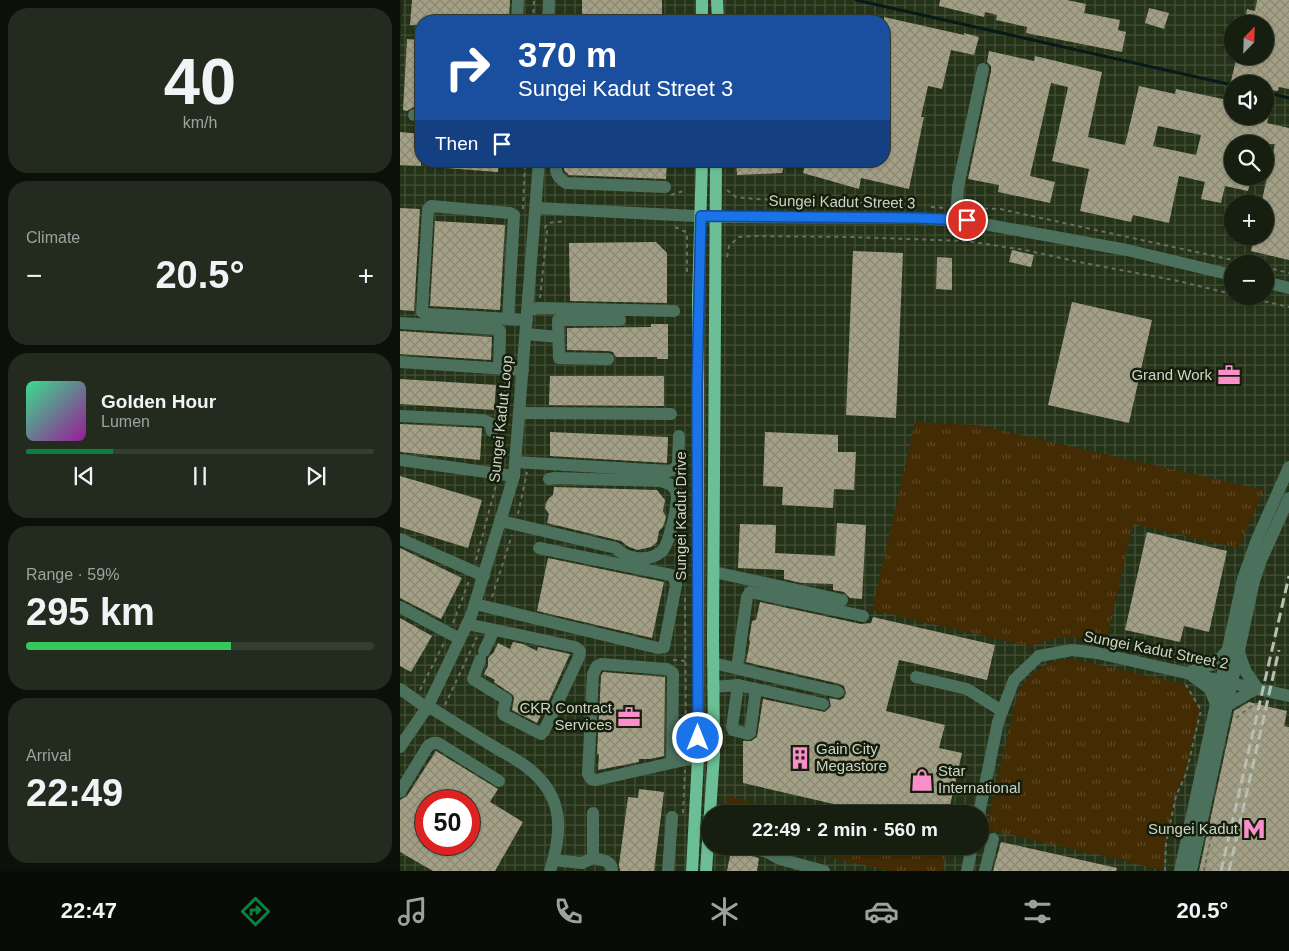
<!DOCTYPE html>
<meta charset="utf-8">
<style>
:root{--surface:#161e10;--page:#232b1e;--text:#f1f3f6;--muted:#9ea29f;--line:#353c30;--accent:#0b8043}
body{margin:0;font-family:Helvetica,sans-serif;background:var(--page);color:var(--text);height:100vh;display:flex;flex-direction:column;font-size:19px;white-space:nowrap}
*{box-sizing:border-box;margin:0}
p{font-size:16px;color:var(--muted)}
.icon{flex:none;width:28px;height:28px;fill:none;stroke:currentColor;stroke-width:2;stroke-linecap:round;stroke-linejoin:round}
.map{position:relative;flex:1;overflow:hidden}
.drawer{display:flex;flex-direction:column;gap:8px;padding:8px;background:#0c1009;width:400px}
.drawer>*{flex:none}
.guide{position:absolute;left:15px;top:15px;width:475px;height:152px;border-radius:20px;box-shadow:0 1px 4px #0004,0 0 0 1px var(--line);background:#1a4fa0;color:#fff;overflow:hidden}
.needle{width:32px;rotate:23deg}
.buttons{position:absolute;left:824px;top:15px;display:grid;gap:10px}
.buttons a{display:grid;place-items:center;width:50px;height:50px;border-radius:50%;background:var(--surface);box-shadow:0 1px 4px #0004,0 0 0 1px var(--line);font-size:25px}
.speed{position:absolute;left:15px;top:790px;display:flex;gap:10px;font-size:25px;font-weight:700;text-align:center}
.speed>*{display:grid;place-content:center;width:65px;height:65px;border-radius:50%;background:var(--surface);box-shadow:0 1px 4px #0004,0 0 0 1px var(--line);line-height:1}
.speed .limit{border:8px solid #d22;background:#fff;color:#111}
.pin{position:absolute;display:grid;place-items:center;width:42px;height:42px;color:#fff;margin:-21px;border:2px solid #fff;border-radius:50%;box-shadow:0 1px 5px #0007}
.me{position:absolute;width:55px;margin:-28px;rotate:0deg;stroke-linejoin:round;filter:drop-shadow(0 0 4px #0008)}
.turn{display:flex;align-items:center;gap:18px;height:105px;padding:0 20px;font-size:22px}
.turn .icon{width:65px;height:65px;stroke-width:2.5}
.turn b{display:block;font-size:35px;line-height:42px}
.then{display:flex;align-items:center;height:48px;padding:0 20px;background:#0003;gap:10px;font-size:19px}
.big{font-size:38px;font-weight:700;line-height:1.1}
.drawer .tile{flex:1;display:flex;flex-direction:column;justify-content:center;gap:8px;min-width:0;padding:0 18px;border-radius:20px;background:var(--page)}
.drawer .dial{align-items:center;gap:0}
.dial b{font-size:65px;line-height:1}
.song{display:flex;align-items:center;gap:15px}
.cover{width:60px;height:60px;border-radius:8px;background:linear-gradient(135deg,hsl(150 70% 55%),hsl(300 70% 35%))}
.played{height:5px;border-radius:2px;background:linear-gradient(90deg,var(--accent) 25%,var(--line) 25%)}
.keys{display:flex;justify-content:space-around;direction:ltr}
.heat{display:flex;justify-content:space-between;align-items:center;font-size:28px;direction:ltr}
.charge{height:8px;border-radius:4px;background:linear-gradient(90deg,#34c759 59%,var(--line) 0)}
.trip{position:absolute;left:301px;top:805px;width:288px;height:50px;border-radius:25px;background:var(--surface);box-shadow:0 1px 4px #0004,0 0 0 1px var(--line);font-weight:700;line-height:50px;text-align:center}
.dock{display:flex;height:80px;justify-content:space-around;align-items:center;background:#090c06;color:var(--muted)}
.dock .icon{width:35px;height:35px}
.dock .active{color:var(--accent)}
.dock b{font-size:22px;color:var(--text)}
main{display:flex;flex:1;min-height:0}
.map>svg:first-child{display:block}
</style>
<main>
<section class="drawer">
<div class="tile dial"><b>40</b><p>km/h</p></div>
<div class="tile"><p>Climate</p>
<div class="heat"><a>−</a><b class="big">20.5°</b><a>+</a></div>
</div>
<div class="tile">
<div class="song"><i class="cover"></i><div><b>Golden Hour</b><p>Lumen</p></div></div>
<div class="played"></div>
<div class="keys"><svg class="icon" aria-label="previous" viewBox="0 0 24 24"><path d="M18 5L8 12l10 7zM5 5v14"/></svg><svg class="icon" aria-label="pause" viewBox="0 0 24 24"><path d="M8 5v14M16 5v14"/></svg><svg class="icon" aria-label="next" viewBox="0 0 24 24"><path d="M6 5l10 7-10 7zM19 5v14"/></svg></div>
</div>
<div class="tile"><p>Range · 59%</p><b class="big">295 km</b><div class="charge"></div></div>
<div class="tile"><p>Arrival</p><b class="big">22:49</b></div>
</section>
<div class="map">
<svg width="889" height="871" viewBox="0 0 889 871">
<defs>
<pattern id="industrial-grid" width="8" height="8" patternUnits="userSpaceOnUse" patternTransform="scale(1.25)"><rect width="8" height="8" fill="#243218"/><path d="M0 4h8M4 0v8" fill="none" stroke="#434f38"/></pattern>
<pattern id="grass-tufts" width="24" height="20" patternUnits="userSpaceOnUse" patternTransform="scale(1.25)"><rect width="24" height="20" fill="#432b03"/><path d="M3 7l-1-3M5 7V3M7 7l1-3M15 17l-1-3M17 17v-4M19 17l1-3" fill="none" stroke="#5d4926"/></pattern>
<pattern id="building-cross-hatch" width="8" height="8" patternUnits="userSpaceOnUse" patternTransform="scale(1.25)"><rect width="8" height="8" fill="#a3a086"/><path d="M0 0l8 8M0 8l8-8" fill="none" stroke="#8a8874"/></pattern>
</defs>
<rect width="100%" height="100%" fill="#1d2815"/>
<!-- industrial -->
<path fill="url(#industrial-grid)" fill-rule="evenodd" d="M3 0H889V871H0V43ZM21 21H484V161H21ZM832 24H865V56H832ZM832 84H865V116H832ZM832 144H865V176H832ZM832 204H865V236H832ZM832 264H865V296H832ZM26 801H69V844H26ZM310 814H580V846H310Z"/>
<!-- grass -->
<g fill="url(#grass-tufts)">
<path d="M515 422 576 425 864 490 838 548 733 524 706 643C680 637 655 633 631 647L472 610Z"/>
<path d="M672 659 784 684 800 709 785 773 775 797 765 842 763 870 586 829 618 692C629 671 648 660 672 659Z"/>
<polygon points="326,796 403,814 325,814"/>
<polygon points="381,846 548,846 542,871 490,871"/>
</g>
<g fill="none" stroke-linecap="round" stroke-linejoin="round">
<!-- stream -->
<g stroke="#071918" stroke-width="3">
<polyline points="456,0 832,85"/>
<polyline points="865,92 889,98"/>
</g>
</g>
<!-- building -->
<g fill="url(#building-cross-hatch)" fill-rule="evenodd">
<polygon points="12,0 110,0 109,21 67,20 67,21 21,21 21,25 10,25"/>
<rect x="182" y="0" width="80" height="21"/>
<polygon points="540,0 667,0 686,4 684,13 720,20 718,30 726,32 722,52 626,33 627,27 596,20 597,15 585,12 584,17 539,6"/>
<polygon points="857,0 889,0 889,89 879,87 878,91 865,89 865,84 843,84 831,81 837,56 865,56 865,24 844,24 847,9 855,11"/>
<polygon points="749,8 769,13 764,29 745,23"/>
<polygon points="484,17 564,35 564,33 579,37 574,55 551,50 542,89 528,86 521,117 524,117 509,189 461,178 459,189 403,173 406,161 484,161 484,115 486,107 484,107"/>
<polygon points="7,39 21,40 21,107 14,107 7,111 3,110"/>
<path d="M589 51 634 61 635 56 702 72 688 137 725 145 739 86 775 94 776 89 832 101V116H869L867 123 889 128V260L851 251 854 236H865V204H861L875 144H832V176H852L848 191 825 186 821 203 801 199 805 182 779 176 769 223 733 215 731 222 680 211 689 169 652 161 668 87 651 83 630 176 655 182 650 203 598 192 599 185 568 179 591 71V66L587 62ZM758 126 801 135 796 155 753 146Z"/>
<polygon points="0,132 21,134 21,166 0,165"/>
<polygon points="32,161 99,161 98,172 32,167"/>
<polygon points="164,161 267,161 266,179 169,175 164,170"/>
<polygon points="336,161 385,161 382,173 337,175"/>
<polygon points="0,208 20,209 14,311 0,310"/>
<polygon points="35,221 105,225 100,310 30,306"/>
<polygon points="256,242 267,253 267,303 170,301 169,243"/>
<polygon points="612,250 634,255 631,267 609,262"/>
<polygon points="453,251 503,253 496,418 446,415"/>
<polygon points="537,257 552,258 552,290 536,289"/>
<polygon points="672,302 752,320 729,423 648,405"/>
<polygon points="251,324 268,324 268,359 257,359 257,357 216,357 213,352 208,351 167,350 167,328 251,327"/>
<polygon points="0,331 92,337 91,360 0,354"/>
<polygon points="150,376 264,376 264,406 149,405"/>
<polygon points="0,379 96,385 94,410 0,404"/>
<polygon points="0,424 82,428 80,460 0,452"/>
<polygon points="150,432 268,437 267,463 150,456"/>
<polygon points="365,432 438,435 438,452 456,452 454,490 434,489 433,508 382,505 383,487 363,486"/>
<polygon points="0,476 82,500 68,548 0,527"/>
<polygon points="154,487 257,490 265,500 263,511 266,517 263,527 259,531 257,542 251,547 238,550 229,547 221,541 147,523 149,514 145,508 146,503 149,498 153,495"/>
<polygon points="437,523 466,525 462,599 450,598 444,592 433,590 433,584 401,583 384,579 384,570 338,568 340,524 376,525 375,553 435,556"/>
<polygon points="747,532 827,551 809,632 784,626 780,642 725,630"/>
<polygon points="0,548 62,578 41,619 0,598"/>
<polygon points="148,558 264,582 252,638 137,611"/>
<polygon points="360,602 461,624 471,623 473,617 595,645 587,680 499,660 486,711 545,725 539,748 562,753 548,814 450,814 451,808 343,783 343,741 351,741 357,737 363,699 425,712 431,706 429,698 440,700 444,698 446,693 444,686 440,684 346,662 350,642 349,640 352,621 356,620"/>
<polygon points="0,618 32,636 11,672 0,666"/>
<polygon points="113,642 123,644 137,651 138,647 170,654 147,705 146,705 137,723 112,710 114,698 113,695 94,682 95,680 84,674 88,666 88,658 94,652 98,643 110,649"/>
<polygon points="203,672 265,677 264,756 250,759 239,759 239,762 198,770 199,754 197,754 201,676"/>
<polygon points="849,702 887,711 884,726 889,727 889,871 799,871 834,711"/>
<path d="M36 751 98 789 90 802 123 822 95 871H33L0 852V800L7 796ZM26 801H69V844H26Z"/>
<polygon points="239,789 264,792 254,871 220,871 219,865 228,797 238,798"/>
<polygon points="601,842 717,868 716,871 593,871"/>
<polygon points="331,850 359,858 357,871 327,871"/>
</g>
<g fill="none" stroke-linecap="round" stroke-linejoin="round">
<!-- path -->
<g stroke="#656f5e" stroke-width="2" stroke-dasharray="4 4" stroke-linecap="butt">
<polyline points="133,21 134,0"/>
<polyline points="327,190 336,197 355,199 426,201 511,206"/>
<polyline points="271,195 286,190"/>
<polyline points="531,207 546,208"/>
<polyline points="568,208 600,209 851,264"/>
<polyline points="123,209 125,161"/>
<polyline points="275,227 286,232 287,238 287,275"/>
<polyline points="327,257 329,246 339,237 353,236 451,237 566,241 625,250 679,262 778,281 832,294"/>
<polyline points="865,267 889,273"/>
<polyline points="841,296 889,307"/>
<polyline points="140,298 147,231 144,229 148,223 166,221"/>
<polyline points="101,463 109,381"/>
<polyline points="118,514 127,472"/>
<polyline points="76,560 96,485"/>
<polyline points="285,575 286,545"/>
<polyline points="92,597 112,535"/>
<polyline points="285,598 286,748"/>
<polyline points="53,623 69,581"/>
<polyline points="273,660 286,661"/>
<polyline points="20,690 44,643"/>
<polyline points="45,705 77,637"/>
<polyline points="836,718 853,705 864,702"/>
<polyline points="283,813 285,770"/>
<polyline points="765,871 766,843 776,796 786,774 801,710 786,685"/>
<polyline points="804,871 813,828"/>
</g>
<!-- minor -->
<g stroke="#4b715d" stroke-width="12">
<polyline points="117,21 118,0"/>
<polyline points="148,21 149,0"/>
<polyline points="14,115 21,115"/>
<path d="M156 161C155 173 157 177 166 183L265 187"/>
<polyline points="137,208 315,217 516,218 567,221 727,250 832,275"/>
<polyline points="556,220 558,187 583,69"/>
<polyline points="865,282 889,288"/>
<polyline points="128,310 139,308 274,311"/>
<polyline points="108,319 114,215 110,213 31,206 28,209 22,312 26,314 127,320"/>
<polyline points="0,323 98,329 100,331 99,368"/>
<polyline points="126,334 158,337"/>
<polyline points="208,359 159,358 158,320 220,320"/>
<polyline points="0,362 123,370"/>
<polyline points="119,413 271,414"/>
<polyline points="0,416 83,420 90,423 92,431"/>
<polyline points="0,460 114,476"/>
<polyline points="115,462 269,471 275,469 278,464 279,436"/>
<path d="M101 521 216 548C226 559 249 563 262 551 269 545 280 499 276 491 273 485 267 482 260 481L155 478 149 479"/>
<polyline points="0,539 84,576"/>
<polyline points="314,572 442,600"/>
<polyline points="75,604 258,648 264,647 276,585 275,580 271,575 139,548"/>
<polyline points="0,607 60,639"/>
<polyline points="67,624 175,647 180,651 179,657 144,731 141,734 104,715 103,712 106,699 73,679 80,660"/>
<polyline points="84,651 94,630"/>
<polyline points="839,653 846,672 857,688"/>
<polyline points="313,663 438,692"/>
<polyline points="337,668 347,597 350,592 463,616"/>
<polyline points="790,672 816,663 826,652"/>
<polyline points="791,675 810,689 816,704"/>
<polyline points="516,677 567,689 602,711"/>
<polyline points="338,685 332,727 333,730 348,734 350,733 356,689"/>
<polyline points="313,687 338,685 423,704"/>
<polyline points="0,689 27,708"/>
<path d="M28 706C50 720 73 734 96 748 106 754 118 760 128 768 164 796 163 831 150 871"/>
<polyline points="826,706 857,688"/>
<polyline points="0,747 28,706 71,616 114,476 139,161"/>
<polyline points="272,762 273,673 267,669 201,664 197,666 193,674 188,774 191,779 196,780 298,757"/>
<polyline points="0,792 28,746 33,743 38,743 99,781"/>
<polyline points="579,814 598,722 614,680 639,656 672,650 697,653 889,696"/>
<polyline points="345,846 367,852 380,859 424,871"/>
<polyline points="193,858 193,813"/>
<path d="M193 858C202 860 212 860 212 871"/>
<polyline points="153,860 182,863 193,858"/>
<polyline points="268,871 272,817"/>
<polyline points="567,871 572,846"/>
<polyline points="585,871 593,839"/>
<polyline points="780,871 843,579 856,542 889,467"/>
<polyline points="791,871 854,581 861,560 889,498"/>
</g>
<!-- major -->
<g stroke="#6bbe95" stroke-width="12">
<polyline points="302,0 302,21"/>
<polyline points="317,0 318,21"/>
<polyline points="292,871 298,757 298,298 302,161"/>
<polyline points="306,871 314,754 313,637 316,161"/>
</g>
<!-- rail -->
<g stroke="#b7bfb2" stroke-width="3" stroke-dasharray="10 5" stroke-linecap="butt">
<polyline points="821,871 889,576"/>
<polyline points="829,871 879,650"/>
</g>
</g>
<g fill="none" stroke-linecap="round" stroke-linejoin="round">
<defs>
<polyline id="route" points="298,738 297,386 301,216 516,218 567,220"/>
</defs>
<!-- route casing -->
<use href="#route" stroke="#114b97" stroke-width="12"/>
<!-- route -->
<use href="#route" stroke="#1a73e8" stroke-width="9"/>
</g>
<!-- icons -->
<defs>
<symbol id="office-bare" viewBox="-9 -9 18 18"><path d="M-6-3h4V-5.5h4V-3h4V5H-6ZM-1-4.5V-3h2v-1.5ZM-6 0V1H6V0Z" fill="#f98fca" stroke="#141e0b" stroke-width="2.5" paint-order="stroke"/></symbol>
<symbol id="building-bare" viewBox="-9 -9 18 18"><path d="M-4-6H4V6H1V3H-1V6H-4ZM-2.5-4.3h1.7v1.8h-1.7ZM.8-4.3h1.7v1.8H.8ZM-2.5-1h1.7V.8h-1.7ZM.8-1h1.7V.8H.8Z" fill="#f98fca" stroke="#141e0b" stroke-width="2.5" paint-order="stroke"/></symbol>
<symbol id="shop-bare" viewBox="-9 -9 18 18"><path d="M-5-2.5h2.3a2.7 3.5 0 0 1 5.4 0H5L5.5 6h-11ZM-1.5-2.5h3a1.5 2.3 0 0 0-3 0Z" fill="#f98fca" stroke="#141e0b" stroke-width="2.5" paint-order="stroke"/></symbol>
<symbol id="metro-bare" viewBox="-9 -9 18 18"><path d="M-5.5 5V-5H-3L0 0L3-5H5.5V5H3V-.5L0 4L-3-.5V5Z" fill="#f98fca" stroke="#141e0b" stroke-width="2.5" paint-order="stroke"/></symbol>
</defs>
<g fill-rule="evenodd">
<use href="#office-bare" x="813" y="359" width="32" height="32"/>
<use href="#office-bare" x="213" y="701" width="32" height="32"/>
<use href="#building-bare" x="384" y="742" width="32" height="32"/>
<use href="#shop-bare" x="506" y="764" width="32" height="32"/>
<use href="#metro-bare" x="838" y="813" width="32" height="32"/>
</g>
<g text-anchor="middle" stroke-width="5" stroke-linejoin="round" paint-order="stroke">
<!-- street labels -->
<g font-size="15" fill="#cdd4c8" stroke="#141e0b">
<text transform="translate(442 202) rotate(1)" y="5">Sungei Kadut Street 3</text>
<text transform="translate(101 419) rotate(-84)" y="5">Sungei Kadut Loop</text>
<text transform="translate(281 516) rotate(-90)" y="5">Sungei Kadut Drive</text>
<text transform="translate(756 650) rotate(11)" y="5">Sungei Kadut Street 2</text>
</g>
<!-- poi labels -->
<g font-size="15" fill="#cdd4c8" stroke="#141e0b" text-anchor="end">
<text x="812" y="380">Grand Work</text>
<text x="212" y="713">CKR Contract<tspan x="212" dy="17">Services</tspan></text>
<text x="416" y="754" text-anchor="start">Gain City<tspan x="416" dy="17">Megastore</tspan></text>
<text x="538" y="776" text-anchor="start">Star<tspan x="538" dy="17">International</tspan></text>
<text x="838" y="834">Sungei Kadut</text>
</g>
</g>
</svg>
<div class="buttons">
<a><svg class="needle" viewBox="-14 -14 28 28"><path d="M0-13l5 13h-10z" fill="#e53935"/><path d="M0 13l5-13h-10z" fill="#9ea29f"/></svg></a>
<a><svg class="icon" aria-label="sound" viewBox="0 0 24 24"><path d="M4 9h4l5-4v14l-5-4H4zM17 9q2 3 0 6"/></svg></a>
<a><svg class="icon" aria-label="search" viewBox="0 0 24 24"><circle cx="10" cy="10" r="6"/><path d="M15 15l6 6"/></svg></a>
<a>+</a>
<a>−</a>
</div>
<div class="speed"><div class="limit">50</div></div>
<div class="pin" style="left:567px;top:220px;background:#d93025"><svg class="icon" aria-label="arrive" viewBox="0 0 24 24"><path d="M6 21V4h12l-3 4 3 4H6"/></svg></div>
<svg class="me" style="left:298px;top:738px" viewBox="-20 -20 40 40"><circle r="17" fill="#1a73e8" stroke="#fff" stroke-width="3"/><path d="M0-11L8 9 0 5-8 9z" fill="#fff"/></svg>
<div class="trip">22:49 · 2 min · 560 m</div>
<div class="guide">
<div class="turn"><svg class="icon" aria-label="right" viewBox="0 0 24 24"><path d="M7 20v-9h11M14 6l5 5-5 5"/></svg><div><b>370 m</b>Sungei Kadut Street 3</div></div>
<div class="then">Then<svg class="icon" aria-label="arrive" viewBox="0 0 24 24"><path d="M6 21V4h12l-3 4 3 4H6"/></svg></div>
</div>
</div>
</main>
<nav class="dock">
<b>22:47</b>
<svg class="icon active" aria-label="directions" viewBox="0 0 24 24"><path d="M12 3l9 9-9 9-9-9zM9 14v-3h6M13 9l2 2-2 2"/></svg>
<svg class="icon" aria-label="music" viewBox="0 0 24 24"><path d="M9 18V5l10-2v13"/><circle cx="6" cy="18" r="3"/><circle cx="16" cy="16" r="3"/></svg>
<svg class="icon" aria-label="phone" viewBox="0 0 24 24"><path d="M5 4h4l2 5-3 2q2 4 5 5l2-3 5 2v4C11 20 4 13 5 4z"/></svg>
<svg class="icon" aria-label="climate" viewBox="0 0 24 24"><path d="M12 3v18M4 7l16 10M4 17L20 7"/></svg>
<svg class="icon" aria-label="car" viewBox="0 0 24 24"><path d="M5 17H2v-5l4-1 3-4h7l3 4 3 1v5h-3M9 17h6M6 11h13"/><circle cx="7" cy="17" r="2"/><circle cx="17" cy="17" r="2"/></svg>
<svg class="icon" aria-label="filters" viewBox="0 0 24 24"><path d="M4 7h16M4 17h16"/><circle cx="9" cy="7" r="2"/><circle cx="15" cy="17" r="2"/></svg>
<b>20.5°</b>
</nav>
